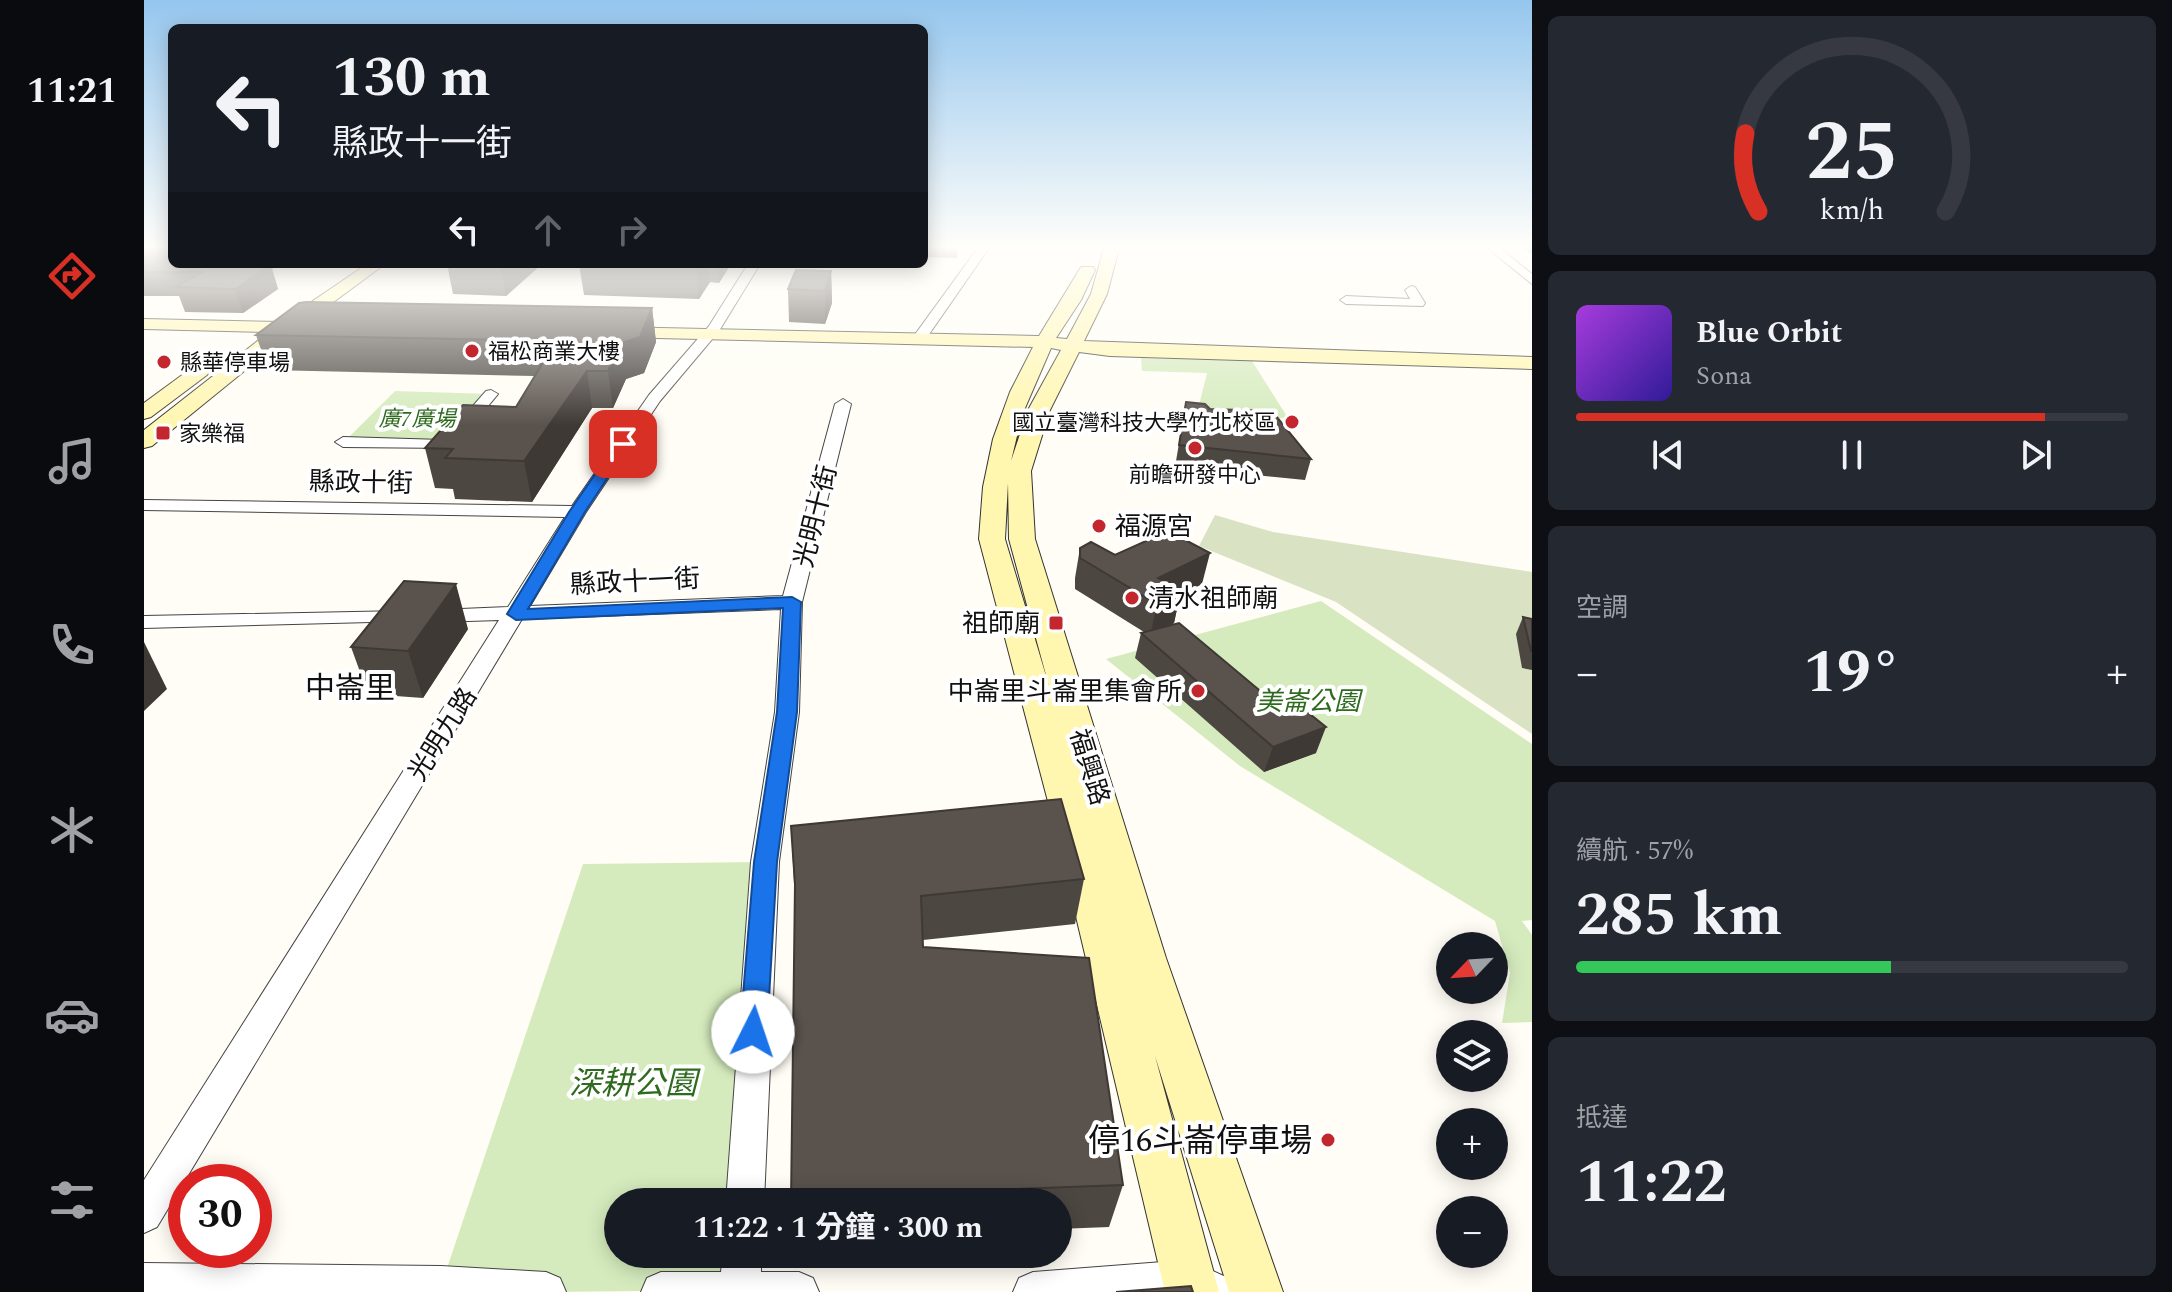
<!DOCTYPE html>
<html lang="zh-TW">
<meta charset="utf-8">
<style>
:root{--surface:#171b24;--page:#242831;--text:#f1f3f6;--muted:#9ea1a6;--line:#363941;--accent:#d93025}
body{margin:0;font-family:Spectral,"Noto Sans TC",serif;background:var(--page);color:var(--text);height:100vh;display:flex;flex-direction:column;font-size:30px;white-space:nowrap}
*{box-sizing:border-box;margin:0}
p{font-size:26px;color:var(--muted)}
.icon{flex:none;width:44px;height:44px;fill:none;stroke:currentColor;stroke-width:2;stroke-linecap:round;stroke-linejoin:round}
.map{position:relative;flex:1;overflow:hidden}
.sheet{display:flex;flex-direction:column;gap:16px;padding:16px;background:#0d0f14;width:640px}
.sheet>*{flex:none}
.hud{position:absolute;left:24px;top:24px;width:760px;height:244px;border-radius:12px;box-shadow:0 4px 20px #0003;background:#171b24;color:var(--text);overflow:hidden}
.needle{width:52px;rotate:245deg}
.tools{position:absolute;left:1292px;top:932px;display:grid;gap:16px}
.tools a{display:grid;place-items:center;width:72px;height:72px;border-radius:50%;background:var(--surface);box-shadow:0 4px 20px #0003;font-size:40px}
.speed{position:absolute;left:24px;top:1164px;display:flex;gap:16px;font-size:40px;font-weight:700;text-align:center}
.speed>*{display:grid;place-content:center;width:104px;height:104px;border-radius:50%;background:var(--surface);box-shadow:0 4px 20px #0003;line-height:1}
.speed .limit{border:12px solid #d22;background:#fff;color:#111}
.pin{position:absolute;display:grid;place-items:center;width:68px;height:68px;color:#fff;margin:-34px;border-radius:16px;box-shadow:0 4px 12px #0006}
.me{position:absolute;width:88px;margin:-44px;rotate:4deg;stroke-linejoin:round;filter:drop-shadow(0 0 6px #0008)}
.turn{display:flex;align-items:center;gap:28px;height:168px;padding:0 32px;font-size:36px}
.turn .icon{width:104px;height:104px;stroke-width:2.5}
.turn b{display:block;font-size:56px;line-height:68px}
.lanes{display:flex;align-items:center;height:76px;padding:0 32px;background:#0003;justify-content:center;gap:40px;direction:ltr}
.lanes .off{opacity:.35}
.big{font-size:60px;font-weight:700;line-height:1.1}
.sheet .tile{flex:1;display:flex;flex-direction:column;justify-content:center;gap:12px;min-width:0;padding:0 28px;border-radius:12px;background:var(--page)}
.sheet .dial{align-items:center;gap:0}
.dial svg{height:208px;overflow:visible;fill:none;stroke:var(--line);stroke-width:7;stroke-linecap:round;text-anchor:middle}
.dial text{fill:var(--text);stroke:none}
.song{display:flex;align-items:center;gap:24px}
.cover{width:96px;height:96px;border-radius:12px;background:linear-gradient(135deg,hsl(280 70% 55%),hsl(250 70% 35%))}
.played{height:8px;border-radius:4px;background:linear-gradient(90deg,var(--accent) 85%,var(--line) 85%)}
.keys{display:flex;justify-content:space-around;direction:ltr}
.heat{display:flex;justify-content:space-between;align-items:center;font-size:44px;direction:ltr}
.charge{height:12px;border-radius:6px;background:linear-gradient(90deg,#34c759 57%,var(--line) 0)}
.trip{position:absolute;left:460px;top:1188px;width:468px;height:80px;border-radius:40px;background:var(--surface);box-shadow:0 4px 20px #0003;font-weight:700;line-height:80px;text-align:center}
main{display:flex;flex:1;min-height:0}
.tab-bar{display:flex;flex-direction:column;width:144px;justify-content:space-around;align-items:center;background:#090b0e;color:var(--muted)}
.tab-bar .icon{width:56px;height:56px}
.tab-bar .on{color:var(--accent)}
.tab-bar b{font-size:36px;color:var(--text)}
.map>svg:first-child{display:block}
</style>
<main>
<nav class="tab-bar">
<b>11:21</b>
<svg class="icon on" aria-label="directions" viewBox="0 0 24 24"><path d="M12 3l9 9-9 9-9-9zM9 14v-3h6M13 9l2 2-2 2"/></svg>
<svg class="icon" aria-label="music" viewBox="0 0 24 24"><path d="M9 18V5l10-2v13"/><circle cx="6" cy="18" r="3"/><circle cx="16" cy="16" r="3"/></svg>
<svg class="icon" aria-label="phone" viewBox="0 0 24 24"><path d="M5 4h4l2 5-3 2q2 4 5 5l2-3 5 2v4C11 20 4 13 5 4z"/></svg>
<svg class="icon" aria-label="climate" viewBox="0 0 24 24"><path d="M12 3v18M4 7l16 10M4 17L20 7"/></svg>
<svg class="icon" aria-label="car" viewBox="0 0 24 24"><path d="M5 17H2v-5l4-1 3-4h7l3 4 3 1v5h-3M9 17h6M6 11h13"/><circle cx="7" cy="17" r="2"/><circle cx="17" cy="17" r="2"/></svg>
<svg class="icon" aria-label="filters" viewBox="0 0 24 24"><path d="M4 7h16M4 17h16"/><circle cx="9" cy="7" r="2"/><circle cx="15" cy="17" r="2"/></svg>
</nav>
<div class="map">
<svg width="1388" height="1292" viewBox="0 0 1388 1292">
<rect width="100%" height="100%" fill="#fffdf5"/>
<!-- green -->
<g fill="#d5ebbd">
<polygon points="997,358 1108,361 1144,418 1052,417 1063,373 998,371"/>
<polygon points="251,391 347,394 303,445 200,442"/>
<polygon points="1177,601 1388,744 1388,920 1378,921 1388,935 1388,1022 1358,1023 1366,973 1351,921 1096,766 962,659"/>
<polygon points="621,862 601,1202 474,1202 474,1254 598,1254 596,1290 402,1292 297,1286 439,864"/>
</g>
<!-- cemetery -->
<polygon fill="#d9e3c4" points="1071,515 1129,532 1388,572 1388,734 1192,602 1055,546"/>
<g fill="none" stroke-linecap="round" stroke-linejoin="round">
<defs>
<g id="street">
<polygon points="836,245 847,245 779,343 769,343 767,340"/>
<polygon points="1340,245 1352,245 1388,274 1388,284"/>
<polygon points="604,264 616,264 575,331 516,401 442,512 386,606 639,596 691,404 699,399 707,404 658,602 655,712 635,862 620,1202 582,1202 607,862 631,712 637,609 378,619 13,1227 0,1233 0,1180 355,620 293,622 282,616 293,610 364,607 421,517 0,510 0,500 428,506 505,395 565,326"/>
<polygon points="708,264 721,264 715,267"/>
<polygon points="1267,286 1271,287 1281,303 1279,306 1202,304 1196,300 1202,296 1266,299 1261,290"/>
<polygon points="347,390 354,394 309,448 199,447 191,442 199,437 299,440 342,391"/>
<polygon points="259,611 266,613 270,617 266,621 0,628 0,616"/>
<polygon points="579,1254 617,1254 617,1272 655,1272 669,1278 675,1292 497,1292 503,1278 517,1272 577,1272"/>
<polygon points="1045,1260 1084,1278 1090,1292 869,1292 875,1278 889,1272"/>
<polygon points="0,1263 297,1266 402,1272 416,1278 422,1292 0,1292"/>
</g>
<g id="secondary">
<path d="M961 245H976L963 294 940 341 1388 357V369L966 356 935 352 906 410 887 471 891 539 1022 958 1139 1292H1085L1011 1056 1075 1292H1021L912 832 835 539 839 487 849 439 866 392 889 347 470 337 461 332 470 327 895 336 937 267H949L951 270 937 300 912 338 923 339 947 294ZM907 348 917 350 884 410 867 461 878 415ZM864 483 865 539 905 686 861 539Z"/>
<polygon points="223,264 241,264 161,323 168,324 171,328 168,332 147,333 8,446 0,448 0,430 125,332 0,329 0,319 138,322"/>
<polygon points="56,365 66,371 63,375 7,417 0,419 0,403 49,367"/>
</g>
</defs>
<!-- street casing -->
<use href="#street" stroke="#444" stroke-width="2"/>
<!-- secondary casing -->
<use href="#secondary" stroke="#333" stroke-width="2"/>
<!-- street -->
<use href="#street" fill="#fff" fill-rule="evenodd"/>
<!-- secondary -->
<use href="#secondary" fill="#fff6b0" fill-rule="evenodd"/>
</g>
<!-- wall -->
<g fill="#4d4742">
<polygon points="0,245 128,269 134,289 99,313 41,312 35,296 0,296"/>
<polygon points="780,245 814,245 813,258 780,257"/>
<polygon points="1376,245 1388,245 1388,254"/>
<polygon points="303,264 398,264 362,296 309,294"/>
<polygon points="435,264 587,264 575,283 566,282 555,299 440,295"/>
<polygon points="687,271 688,303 681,324 645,322 644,289"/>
<polygon points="508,308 512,342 500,373 482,379 469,408 448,408 388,502 311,499 309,489 291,488 281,448 372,407 391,376 124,370 112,335"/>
<polygon points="1042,402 1066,409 1167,459 1161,480 1031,467"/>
<polygon points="936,548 1058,584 1036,595 1030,623 1023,627 1172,753 1120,772 991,658 997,633 1000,632 931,589 931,578"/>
<polygon points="1379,617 1388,619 1388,670 1378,668 1372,634"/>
<polygon points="324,629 279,698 224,694 207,647"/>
<polygon points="647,826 940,879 931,924 779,940 779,947 979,1185 965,1227 914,1229 914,1202 647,1202 651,903"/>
</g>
<!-- shaded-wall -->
<g fill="#3f3936">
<polygon points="93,264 136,264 128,269 134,289 99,313 91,289"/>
<polygon points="357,264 398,264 362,296 356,265"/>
<polygon points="555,264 565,264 566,282 555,299 552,267"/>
<polygon points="573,264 587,264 575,283"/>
<polygon points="687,271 688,303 681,324 681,291"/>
<polygon points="508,308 512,342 500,373 482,379 469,408 464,371 477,343"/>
<polygon points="443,371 448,408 388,502 380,461"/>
<polygon points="1066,553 1058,584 1036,595 1030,623 1006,636 1013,604 1014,578"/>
<polygon points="312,584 324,629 279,698 264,651"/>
<polygon points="0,642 23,689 0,711"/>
<polygon points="1182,727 1172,753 1120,772 1129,747"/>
</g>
<!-- building -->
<g fill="#5a524d" stroke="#3f3936" stroke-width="2">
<polygon points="0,245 28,245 28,264 127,265 91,289 32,287 58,272 0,272"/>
<polygon points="455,264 555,264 552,267"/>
<polygon points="652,270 687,271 681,291 644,289"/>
<polygon points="162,302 508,308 496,337 477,343 464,371 443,371 380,461 301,458 309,449 281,448 319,405 372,407 412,341 112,335 155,303"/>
<polygon points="1042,402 1061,404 1066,409 1128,411 1167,459 1035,445"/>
<polygon points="1024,531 1066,553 1014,578 1037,591 1013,604 936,558 936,548 947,542 971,555"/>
<polygon points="260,581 312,584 264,651 207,647"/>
<polygon points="1379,617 1388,619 1388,651 1387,651"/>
<polygon points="1035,623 1133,705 1147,699 1182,727 1129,747 997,633"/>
<polygon points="917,799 940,879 777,896 779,947 945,958 979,1185 792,1192 792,1202 647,1202 651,884 647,826"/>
<polygon points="1047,1286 1049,1292 972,1292"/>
</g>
<!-- sky -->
<linearGradient id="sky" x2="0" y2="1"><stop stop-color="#95c6ee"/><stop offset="0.58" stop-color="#fffefa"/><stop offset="1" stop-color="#fffefa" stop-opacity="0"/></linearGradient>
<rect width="1388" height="426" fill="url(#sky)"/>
<!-- route -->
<polygon fill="#1a73e8" stroke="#114b97" stroke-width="2" points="479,440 486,444 441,512 384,609 648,597 657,602 653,712 633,862 623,1032 619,1040 609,1044 600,1040 596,1032 610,862 633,712 639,608 372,620 363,614 425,512 474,441"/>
<!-- markers -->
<g fill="#c4262e" stroke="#fff" stroke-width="3">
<circle cx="328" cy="351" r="8"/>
<circle cx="20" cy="362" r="8"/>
<circle cx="1148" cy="422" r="8"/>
<rect x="11" y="425" width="16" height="16" rx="4"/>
<circle cx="1051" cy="448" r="8"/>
<circle cx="955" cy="526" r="8"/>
<circle cx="988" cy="598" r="8"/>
<rect x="904" y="615" width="16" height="16" rx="4"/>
<circle cx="1054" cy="691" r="8"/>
<circle cx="1184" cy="1140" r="8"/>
</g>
<g text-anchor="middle" stroke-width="8" stroke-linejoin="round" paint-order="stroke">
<!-- far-poi labels -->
<g font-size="22" fill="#111" stroke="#fff" text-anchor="start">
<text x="344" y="359">福松商業大樓</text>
<text x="36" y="370">縣華停車場</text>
<text x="1132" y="430" text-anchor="end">國立臺灣科技大學竹北校區</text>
<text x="35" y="441">家樂福</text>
<text x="1051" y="482" text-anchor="middle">前瞻研發中心</text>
</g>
<!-- far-park labels -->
<g font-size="22" font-style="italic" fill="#2f6b1f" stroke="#fff">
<text x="273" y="426">廣7廣場</text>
</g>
<!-- street labels -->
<g font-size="26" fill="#111" stroke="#fff">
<text transform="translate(217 482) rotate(1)" y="9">縣政十街</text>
<text transform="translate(671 516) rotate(-76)" y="9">光明十街</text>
<text transform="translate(491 581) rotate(-3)" y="9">縣政十一街</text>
<text transform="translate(298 734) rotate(-58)" y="9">光明九路</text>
<text transform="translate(946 767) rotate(73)" y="9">福興路</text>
</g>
<!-- poi labels -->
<g font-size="26" fill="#111" stroke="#fff" text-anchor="start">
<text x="971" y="535">福源宮</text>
<text x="1004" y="607">清水祖師廟</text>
<text x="896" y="632" text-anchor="end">祖師廟</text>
<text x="1038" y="700" text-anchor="end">中崙里斗崙里集會所</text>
</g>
<!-- park labels -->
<g font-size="26" font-style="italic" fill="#2f6b1f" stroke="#fff">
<text x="1164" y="710">美崙公園</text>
</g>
<!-- quarter labels -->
<g font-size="30" fill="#111" stroke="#fff">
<text x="206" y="698">中崙里</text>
</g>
<!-- near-park labels -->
<g font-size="32" font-style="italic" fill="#2f6b1f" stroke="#fff">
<text x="489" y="1094">深耕公園</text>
</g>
<!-- near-poi labels -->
<g font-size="32" fill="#111" stroke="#fff" text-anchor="end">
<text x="1168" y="1151">停16斗崙停車場</text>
</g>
</g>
</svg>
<div class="tools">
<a><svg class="needle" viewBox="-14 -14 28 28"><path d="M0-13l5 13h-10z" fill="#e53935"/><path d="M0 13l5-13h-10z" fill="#9ea1a6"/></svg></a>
<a><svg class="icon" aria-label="layers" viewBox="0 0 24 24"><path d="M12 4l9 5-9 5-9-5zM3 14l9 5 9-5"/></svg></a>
<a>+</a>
<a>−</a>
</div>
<div class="speed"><div class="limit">30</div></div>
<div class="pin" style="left:479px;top:444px;background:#d93025"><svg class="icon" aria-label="arrive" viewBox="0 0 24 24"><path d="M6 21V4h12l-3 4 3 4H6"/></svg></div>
<svg class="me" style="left:609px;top:1032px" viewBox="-20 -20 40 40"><circle r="19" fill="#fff"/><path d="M0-13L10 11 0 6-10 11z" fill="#1a73e8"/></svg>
<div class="trip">11:22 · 1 分鐘 · 300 m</div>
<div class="hud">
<div class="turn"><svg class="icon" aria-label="left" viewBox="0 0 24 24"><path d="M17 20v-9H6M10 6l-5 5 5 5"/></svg><div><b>130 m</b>縣政十一街</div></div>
<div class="lanes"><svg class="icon" aria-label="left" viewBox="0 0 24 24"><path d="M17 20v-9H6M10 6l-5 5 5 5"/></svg><svg class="icon off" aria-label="ahead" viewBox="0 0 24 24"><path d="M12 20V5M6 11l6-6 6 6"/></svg><svg class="icon off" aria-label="right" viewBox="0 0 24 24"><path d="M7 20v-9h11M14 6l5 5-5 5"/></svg></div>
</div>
</div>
<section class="sheet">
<div class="tile dial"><svg viewBox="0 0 100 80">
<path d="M14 69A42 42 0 1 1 86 69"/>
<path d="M14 69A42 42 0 0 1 9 39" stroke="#d93025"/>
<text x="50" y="56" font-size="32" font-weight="700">25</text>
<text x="50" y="72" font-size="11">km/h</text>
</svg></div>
<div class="tile">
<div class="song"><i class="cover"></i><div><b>Blue Orbit</b><p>Sona</p></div></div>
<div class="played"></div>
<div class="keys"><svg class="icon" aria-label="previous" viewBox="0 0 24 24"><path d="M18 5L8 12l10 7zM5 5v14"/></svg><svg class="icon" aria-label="pause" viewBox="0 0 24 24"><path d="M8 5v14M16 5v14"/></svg><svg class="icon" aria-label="next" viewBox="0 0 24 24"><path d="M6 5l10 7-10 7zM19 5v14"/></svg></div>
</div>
<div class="tile"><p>空調</p>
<div class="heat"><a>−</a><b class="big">19°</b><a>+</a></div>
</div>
<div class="tile"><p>續航 · 57%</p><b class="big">285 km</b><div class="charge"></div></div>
<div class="tile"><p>抵達</p><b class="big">11:22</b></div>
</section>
</main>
